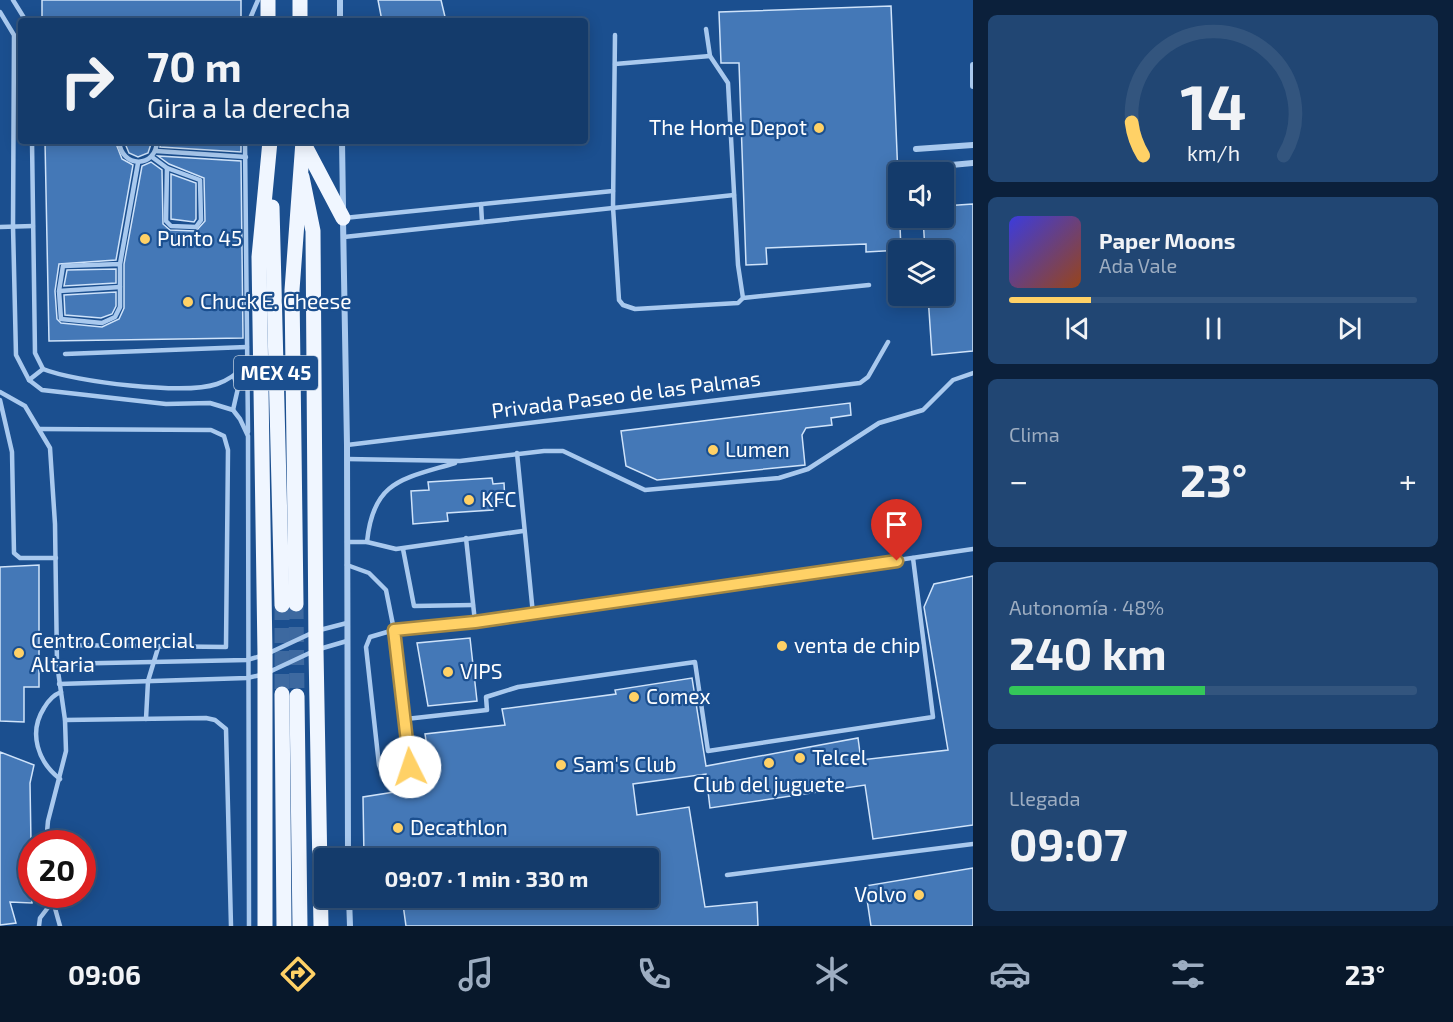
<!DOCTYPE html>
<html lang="es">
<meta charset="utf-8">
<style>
:root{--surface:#143b6b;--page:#214673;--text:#f1f3f6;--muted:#9dadc1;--line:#33557e;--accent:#ffd166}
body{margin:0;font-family:"Exo 2",sans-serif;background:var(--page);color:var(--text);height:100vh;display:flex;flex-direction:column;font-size:22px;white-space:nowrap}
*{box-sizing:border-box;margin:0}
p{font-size:20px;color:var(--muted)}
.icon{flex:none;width:33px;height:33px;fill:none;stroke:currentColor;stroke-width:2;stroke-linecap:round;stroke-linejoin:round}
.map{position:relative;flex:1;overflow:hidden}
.side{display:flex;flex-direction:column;gap:15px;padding:15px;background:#0b203b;width:480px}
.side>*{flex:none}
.hud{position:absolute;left:18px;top:18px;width:570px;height:126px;border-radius:6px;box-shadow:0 3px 15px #0003,0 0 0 2px var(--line);background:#143b6b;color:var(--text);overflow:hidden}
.fabs{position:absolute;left:888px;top:162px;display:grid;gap:12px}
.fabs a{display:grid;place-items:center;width:66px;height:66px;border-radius:6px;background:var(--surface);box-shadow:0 3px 15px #0003,0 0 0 2px var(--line);font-size:30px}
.speed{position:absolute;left:18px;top:830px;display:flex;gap:12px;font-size:30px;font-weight:700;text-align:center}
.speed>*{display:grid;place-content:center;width:78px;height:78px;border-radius:50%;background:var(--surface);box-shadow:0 3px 15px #0003,0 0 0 2px var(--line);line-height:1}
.speed .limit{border:9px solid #d22;background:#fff;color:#111}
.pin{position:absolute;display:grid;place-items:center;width:51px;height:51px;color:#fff;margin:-62px -26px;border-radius:50% 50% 50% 0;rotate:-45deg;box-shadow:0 0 6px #0007}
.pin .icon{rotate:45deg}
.me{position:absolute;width:66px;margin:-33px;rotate:356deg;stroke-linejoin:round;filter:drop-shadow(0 0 4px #0008)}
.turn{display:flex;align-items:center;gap:21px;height:126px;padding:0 30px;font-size:27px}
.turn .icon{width:78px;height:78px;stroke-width:2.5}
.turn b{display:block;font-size:42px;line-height:51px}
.big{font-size:45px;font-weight:700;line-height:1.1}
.side .card{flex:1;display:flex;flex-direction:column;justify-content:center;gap:9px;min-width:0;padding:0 21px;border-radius:9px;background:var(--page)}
.side .dial{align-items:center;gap:0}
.dial svg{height:156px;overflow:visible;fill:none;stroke:var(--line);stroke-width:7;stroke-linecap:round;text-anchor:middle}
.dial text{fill:var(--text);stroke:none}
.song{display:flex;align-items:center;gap:18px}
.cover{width:72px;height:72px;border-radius:9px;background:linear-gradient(135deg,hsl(240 70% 55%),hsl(20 70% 35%))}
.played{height:6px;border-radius:3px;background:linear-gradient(90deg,var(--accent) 20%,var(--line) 20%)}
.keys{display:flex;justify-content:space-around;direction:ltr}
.heat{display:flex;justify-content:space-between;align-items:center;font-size:33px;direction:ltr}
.charge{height:9px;border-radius:4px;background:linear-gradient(90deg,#34c759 48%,var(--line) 0)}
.trip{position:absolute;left:314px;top:848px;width:345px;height:60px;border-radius:6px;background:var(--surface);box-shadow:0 3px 15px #0003,0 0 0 2px var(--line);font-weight:700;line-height:60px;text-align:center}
.tabs{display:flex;height:96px;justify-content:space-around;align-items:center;background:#08182b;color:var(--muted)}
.tabs .icon{width:42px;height:42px}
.tabs .active{color:var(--accent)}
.tabs b{font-size:27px;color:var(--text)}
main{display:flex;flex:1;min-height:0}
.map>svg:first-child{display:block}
</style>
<main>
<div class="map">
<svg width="973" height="926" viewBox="0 0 973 926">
<rect width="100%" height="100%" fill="#1b4f8f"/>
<!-- building -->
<g fill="#4478b7" stroke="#cfe3fa" stroke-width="1.5">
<rect x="42" y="0" width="199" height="21"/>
<polygon points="378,0 441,0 446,21 382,21"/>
<polygon points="891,6 901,250 866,252 866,244 766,248 767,264 746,265 739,63 721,63 719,12"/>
<polygon points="45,141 115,141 122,159 133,165 116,260 59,264 55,291 57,319 61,323 102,327 119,319 124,308 124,264 142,166 151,162 162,170 163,224 170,230 196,231 205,221 204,178 169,164 158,156 241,161 243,338 49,341"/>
<polygon points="124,141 152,141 148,153 138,157 129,153"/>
<polygon points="161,141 241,141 241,152 160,147"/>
<polygon points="171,174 196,183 196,219 194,222 171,219"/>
<polygon points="973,204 973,351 932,355 928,296 944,296 944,250 925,250 923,218 944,218 944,206"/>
<polygon points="116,269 116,283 64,286 67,270"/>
<polygon points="116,292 116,306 112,314 101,318 65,315 64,295"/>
<polygon points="850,403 851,415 831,418 832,425 806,428 802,435 805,465 657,480 626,466 621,431"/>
<polygon points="492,478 493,484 504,483 505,502 493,503 493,510 447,513 448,521 413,524 411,491 429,490 428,482"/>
<polygon points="39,565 39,687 24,687 24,722 0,721 0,567"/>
<polygon points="973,576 973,825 873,839 865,785 710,808 706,774 633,784 637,815 689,807 705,907 757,902 758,926 406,926 402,897 648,897 648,858 364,858 363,797 433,786 425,734 505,725 502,709 616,694 615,690 692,678 706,766 858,738 861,760 948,750 924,607 934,584"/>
<polygon points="470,638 477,701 428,706 417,643"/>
<polygon points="0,752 34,765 30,783 32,903 10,902 16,923 0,925"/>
<polygon points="973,868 973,926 871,926 865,886"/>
</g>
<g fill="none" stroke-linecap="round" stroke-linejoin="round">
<!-- primary-tunnel -->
<g stroke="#3d69a0" stroke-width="15" stroke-dasharray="15 8" stroke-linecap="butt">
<polyline points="296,604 297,696"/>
<polyline points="282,605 282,694"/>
</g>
<!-- lane -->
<g stroke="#a9c9ee" stroke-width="4.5">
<polyline points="13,0 26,21"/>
<polyline points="0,12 14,35 13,226 16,355 29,380 42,390 166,404 210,403 233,410 240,419 248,436 249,926"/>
<polyline points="249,21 258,0"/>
<polyline points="615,35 613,207 619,300 623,305 635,309 738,303 743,298 738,265 728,83 710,56 706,29"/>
<polyline points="615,64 710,56"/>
<path d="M32 141 35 353 43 369C75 382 185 395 217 384 229 380 238 373 247 364H257"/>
<path d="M119 141C121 168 156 169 157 141"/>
<polyline points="245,141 248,432"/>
<polyline points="156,151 246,157"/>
<polyline points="152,157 167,168"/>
<polygon points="167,168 200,180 201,220 196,227 171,226 166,221"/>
<polyline points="481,204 482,222"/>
<polyline points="344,218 613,191"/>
<polyline points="0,227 33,226"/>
<polyline points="344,237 734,195"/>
<polyline points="120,264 63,266 59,291 61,319 102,323 115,317 120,307 120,264 138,163"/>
<polyline points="59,291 120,287"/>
<polyline points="743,298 869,285"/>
<polyline points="65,354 247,347"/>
<polyline points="29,380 43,369"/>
<polyline points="0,392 25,406 50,448 55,524 57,664 65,720 66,751 48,821 46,843"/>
<polyline points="0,400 12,452 14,553 20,558 56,558"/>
<polyline points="233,410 238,388 234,377"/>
<polyline points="40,429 211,430 224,436 228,450 226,647 56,645"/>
<polyline points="347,445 860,383 868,377 888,342"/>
<polyline points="517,453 533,614"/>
<polyline points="347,459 460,461 544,451 563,451 645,490 779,478 808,469 879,423 923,410 953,380 973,373"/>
<polyline points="466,538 475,622"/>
<polyline points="347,542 367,542 396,549 523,531"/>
<path d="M367 542C373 480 403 479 455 463"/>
<polyline points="403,549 414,606 473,605"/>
<polyline points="347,565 369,573 386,590 394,630 411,763 407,770 386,772 381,770 379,765 366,647 370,637 394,630 475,622 973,549"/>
<polyline points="269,653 316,631 347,623"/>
<polyline points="57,664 247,660 261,656"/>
<polyline points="269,672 316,650 347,641"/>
<polyline points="59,684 247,678 261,675"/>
<polyline points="146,719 148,681 158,648"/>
<polyline points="406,719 487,710 486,697 518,687 695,662 708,751 933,717 913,558"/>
<polyline points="65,720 206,718 215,720 226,729 231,926"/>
<path d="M60 779C38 762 28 733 44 708 48 701 53 695 61 692"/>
<polyline points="727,875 973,844"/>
<polyline points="51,894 60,926"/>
<polyline points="39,926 40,918 53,901"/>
</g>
<!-- street -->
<g stroke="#a9c9ee" stroke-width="6">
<polyline points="340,21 340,0"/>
<polyline points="973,65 973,86"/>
<polyline points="342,141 343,206"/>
<polyline points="916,149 973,145"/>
<polyline points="919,168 973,163"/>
<polyline points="343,220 347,445 348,858"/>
<polyline points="349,897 350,926"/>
</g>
<!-- primary -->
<g stroke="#f0f6ff" stroke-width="15">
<polyline points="268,0 268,21"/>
<polyline points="300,21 300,0"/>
<polyline points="304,144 343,218"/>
<polyline points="302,177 313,231 316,650 321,926"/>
<polyline points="272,207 282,605"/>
<polyline points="296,604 292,290 303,141"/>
<polyline points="282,694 284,926"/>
<polyline points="297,696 300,926"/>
<polyline points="265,926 265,655 259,257 270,141"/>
</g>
</g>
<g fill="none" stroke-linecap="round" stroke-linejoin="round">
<defs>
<polyline id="route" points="410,767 394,630 475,622 897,561"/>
</defs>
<!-- route casing -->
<use href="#route" stroke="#a68842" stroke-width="15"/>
<!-- route -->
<use href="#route" stroke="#ffd166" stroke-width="10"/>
</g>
<!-- markers -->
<g fill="#ffd166" stroke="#1b4f8f" stroke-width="2">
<circle cx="819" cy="128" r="6"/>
<circle cx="145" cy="239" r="6"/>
<circle cx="188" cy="302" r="6"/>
<circle cx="713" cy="450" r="6"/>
<circle cx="469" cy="500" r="6"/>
<circle cx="782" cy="646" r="6"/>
<circle cx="19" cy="653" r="6"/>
<circle cx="448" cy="672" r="6"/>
<circle cx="634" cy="697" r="6"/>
<circle cx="800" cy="758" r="6"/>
<circle cx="769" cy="763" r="6"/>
<circle cx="561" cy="765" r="6"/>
<circle cx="398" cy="828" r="6"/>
<circle cx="919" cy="895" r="6"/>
</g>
<g text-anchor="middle" stroke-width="4.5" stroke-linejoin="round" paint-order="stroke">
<!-- shield labels -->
<rect fill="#1b4f8f" stroke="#bbcadd" stroke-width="1.5" x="234" y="356" width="84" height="34" rx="4.5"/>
<g font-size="20" font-weight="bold" fill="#fff">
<text x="276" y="380">MEX 45</text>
</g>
<!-- poi labels -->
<g font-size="21" fill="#fff" stroke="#1b4f8f" text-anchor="start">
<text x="807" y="135" text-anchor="end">The Home Depot</text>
<text x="157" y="246">Punto 45</text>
<text x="200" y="309">Chuck E. Cheese</text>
<text x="725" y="457">Lumen</text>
<text x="481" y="507">KFC</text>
<text x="31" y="648">Centro Comercial<tspan x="31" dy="24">Altaria</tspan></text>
<text x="794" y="653">venta de chip</text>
<text x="460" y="679">VIPS</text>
<text x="646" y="704">Comex</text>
<text x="812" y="765">Telcel</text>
<text x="573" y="772">Sam's Club</text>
<text x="769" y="792" text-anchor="middle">Club del juguete</text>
<text x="410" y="835">Decathlon</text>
<text x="907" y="902" text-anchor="end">Volvo</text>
</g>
<!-- street labels -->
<g font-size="21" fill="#fff" stroke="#1b4f8f">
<text transform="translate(626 395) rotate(-7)" y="7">Privada Paseo de las Palmas</text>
</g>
</g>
</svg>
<div class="fabs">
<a><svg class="icon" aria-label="sound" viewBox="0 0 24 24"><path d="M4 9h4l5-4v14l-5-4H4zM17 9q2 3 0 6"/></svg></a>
<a><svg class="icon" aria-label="layers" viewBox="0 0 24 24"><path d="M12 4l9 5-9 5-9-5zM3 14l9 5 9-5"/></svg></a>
</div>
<div class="speed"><div class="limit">20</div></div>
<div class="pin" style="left:897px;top:561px;background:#d93025"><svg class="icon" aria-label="arrive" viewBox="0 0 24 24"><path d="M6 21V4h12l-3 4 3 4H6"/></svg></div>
<svg class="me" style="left:410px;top:767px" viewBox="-20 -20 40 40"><circle r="19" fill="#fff"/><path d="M0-13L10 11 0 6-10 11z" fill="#ffd166"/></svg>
<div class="trip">09:07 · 1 min · 330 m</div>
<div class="hud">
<div class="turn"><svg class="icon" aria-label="right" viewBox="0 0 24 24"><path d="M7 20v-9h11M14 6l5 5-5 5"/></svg><div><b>70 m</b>Gira a la derecha</div></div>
</div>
</div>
<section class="side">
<div class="card dial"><svg viewBox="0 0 100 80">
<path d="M14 69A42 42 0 1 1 86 69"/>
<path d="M14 69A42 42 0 0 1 8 52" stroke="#ffd166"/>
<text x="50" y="56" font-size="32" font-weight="700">14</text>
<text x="50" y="72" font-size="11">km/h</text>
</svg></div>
<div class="card">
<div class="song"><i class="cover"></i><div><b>Paper Moons</b><p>Ada Vale</p></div></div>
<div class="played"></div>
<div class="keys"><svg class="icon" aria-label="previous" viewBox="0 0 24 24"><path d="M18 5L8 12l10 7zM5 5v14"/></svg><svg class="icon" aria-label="pause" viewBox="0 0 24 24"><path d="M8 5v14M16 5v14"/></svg><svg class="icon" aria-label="next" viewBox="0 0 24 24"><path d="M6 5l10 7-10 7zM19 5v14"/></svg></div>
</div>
<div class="card"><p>Clima</p>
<div class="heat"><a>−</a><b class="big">23°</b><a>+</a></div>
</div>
<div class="card"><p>Autonomía · 48%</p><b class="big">240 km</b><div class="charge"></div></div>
<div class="card"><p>Llegada</p><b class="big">09:07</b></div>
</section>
</main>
<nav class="tabs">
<b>09:06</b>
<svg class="icon active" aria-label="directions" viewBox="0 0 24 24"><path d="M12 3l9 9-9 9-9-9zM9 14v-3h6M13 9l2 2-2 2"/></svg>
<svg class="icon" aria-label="music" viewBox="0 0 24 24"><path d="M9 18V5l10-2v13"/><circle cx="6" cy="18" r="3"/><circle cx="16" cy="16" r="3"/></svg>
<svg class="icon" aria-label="phone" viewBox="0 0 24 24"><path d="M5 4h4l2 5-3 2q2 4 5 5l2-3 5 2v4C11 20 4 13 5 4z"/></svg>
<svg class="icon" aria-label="climate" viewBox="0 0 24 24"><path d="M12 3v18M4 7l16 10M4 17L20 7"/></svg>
<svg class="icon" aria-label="car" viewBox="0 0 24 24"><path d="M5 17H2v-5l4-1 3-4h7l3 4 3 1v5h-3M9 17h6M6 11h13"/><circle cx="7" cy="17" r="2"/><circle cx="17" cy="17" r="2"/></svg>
<svg class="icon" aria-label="filters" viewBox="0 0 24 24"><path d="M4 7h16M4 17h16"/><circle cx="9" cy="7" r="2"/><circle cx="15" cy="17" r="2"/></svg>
<b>23°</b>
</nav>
